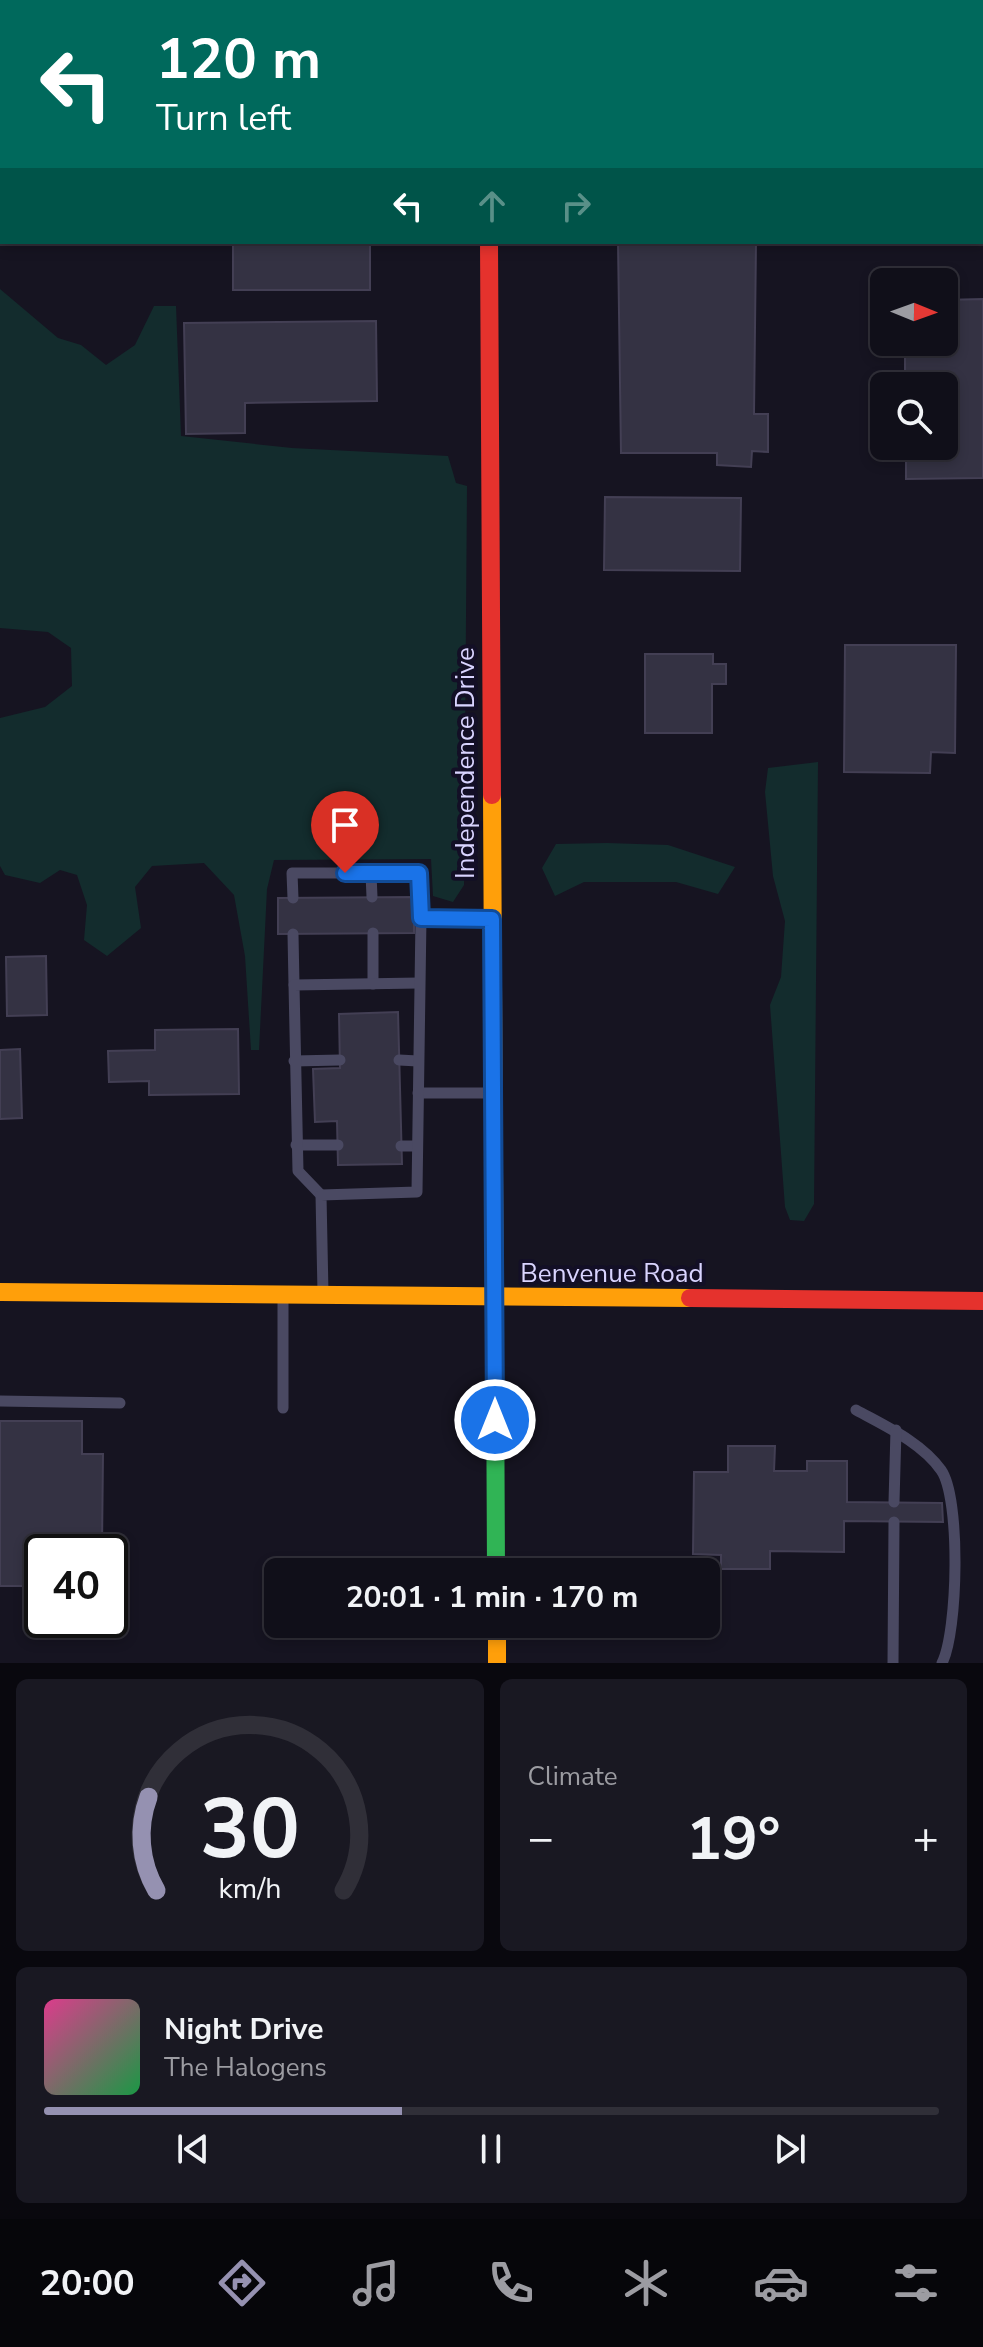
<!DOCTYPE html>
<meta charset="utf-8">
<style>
:root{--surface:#100f19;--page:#191822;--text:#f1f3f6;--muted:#9c9ca2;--line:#302f38;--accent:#9591b1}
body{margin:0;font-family:"Nunito Sans",sans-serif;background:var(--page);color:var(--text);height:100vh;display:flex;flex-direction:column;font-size:30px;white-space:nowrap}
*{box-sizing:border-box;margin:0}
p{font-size:26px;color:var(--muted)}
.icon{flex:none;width:44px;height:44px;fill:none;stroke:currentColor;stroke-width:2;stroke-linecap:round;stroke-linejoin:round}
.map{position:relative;height:1663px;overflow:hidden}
.details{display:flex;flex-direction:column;gap:16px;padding:16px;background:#09080e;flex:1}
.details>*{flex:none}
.hud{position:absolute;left:0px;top:0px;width:984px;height:244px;box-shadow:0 4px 12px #0003,0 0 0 2px var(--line);background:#00695c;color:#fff;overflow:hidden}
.needle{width:52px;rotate:91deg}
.controls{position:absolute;left:870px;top:268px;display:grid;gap:16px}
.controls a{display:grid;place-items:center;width:88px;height:88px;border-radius:12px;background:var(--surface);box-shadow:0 4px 12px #0003,0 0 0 2px var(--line);font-size:40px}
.speed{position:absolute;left:24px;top:1534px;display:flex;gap:16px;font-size:40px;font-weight:700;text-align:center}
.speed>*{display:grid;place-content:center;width:104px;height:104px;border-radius:50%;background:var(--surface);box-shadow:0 4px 12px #0003,0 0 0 2px var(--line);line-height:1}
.speed .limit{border:4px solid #111;border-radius:12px;background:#fff;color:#111}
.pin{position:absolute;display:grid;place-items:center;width:68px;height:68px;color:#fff;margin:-82px -34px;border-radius:50% 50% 50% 0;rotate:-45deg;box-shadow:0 0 8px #0007}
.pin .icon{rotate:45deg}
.me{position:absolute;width:88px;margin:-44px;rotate:0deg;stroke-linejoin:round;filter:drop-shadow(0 0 6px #0008)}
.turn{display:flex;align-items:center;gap:28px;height:168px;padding:0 24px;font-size:36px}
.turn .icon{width:104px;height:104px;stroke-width:2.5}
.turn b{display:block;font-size:56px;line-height:68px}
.lanes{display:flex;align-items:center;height:76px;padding:0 24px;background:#0003;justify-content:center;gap:40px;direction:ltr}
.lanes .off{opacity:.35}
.big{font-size:60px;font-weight:700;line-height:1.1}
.details .widget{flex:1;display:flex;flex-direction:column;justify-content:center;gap:12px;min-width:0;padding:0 28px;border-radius:12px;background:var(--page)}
.details .dial{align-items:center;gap:0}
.dial svg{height:208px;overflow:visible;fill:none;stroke:var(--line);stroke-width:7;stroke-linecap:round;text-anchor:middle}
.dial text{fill:var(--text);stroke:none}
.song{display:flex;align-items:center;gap:24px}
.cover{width:96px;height:96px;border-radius:12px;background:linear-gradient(135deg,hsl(330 70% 55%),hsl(140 70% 35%))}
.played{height:8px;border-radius:4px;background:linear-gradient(90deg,var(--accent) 40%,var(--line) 40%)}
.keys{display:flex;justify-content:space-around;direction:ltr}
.heat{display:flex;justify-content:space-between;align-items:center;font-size:44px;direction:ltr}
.details .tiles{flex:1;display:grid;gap:16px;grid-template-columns:1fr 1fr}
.widget:last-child{grid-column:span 2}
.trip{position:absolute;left:264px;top:1558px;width:456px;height:80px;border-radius:12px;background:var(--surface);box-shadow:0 4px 12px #0003,0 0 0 2px var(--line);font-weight:700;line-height:80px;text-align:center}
.tabs{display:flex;height:128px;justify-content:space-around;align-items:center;background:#06060a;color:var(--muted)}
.tabs .icon{width:56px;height:56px}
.tabs .selected{color:var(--accent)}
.tabs b{font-size:36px;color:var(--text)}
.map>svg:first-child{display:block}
</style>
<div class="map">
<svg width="983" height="1663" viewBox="0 0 983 1663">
<rect width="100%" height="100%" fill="#161421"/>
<!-- green -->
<g fill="#132c2d">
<polygon points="0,289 58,338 81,345 106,365 135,345 154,306 176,306 181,436 292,448 448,456 456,483 467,486 464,885 453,902 433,896 431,859 274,860 267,889 259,1050 251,1050 245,956 234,895 204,863 152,866 135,887 141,928 107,956 84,940 87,905 77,875 60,870 40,883 5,875 0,866 0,718 45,707 72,686 71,648 48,632 0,628"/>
<polygon points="818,762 814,1204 804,1221 790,1220 785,1207 770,1005 781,977 785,921 773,876 765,792 768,768"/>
<polygon points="607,843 668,845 735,867 718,894 676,882 584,882 555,896 542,868 556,844"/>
</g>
<!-- building -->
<g fill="#343243" stroke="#433f54" stroke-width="2">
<polygon points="871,0 983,0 983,29 982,2"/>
<rect x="233" y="242" width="137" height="48"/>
<polygon points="618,242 756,242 754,414 768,414 768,452 752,451 751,467 717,465 717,453 621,453"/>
<polygon points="983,299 983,478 906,479 906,446 944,446 944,386 905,386 905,342 944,342 944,300"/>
<polygon points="376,321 377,401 245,403 245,433 186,434 184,323"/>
<polygon points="605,497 741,498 740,571 604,570"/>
<polygon points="845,645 956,645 955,753 931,752 930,773 844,772"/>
<polygon points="645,654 713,654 713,664 726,664 726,684 712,684 712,733 645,733"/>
<polygon points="414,897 414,933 278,934 278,898"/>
<polygon points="46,956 47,1015 7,1016 6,957"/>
<polygon points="398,1012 402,1164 338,1165 337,1121 315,1122 313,1069 340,1068 339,1014"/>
<polygon points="238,1029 239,1094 149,1095 149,1081 109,1082 108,1051 155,1050 155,1030"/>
<polygon points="20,1049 22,1118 0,1119 0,1050"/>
<polygon points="0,1421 82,1421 82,1454 103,1454 102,1546 82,1546 82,1552 42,1552 42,1586 0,1586"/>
<polygon points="728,1446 775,1446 774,1471 807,1471 807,1461 847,1461 847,1502 942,1503 943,1522 844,1521 844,1552 770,1551 770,1569 721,1569 721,1555 693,1554 694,1472 728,1472"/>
<polygon points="363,1624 424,1624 424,1631 363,1634"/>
</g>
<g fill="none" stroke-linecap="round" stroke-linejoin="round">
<!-- lane -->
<g stroke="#4a4962" stroke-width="11">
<polyline points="371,874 372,897"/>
<polyline points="293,898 292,873 419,873 421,918"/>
<polyline points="373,933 373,984"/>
<polyline points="293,934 294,985"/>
<polyline points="399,1060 418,1061"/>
<polyline points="294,1061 340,1060"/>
<polyline points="418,1093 492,1093"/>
<polyline points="296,1145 338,1145"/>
<polyline points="401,1146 417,1146"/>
<polyline points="321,1195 298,1171 294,985 419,983"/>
<polyline points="323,1293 321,1195 417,1192 421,918 492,919"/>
<polyline points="0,1401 120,1403"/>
<polyline points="283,1408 283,1296"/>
<path d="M856 1410C885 1426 921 1442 941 1470 961 1498 958 1632 942 1663"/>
<polyline points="894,1502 896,1430"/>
<polyline points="893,1663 894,1522"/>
</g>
<!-- street -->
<polyline stroke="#4a4962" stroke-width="22" points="982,73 983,73"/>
<!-- fast -->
<g stroke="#30b455" stroke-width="18">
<polyline points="488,0 488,2"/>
<polyline points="495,1358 496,1572"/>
</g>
<!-- slow -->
<g stroke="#ff9f0a" stroke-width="18">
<polyline points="492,795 495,1358"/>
<polyline points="0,1292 690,1298"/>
<polyline points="497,1624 497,1663"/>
</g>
<!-- jam -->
<g stroke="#e5322d" stroke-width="18">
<polyline points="489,242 492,795"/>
<polyline points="690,1298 983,1301"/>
</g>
</g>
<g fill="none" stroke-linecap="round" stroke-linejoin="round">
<defs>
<polyline id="route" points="345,873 419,873 421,918 492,919 495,1420"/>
</defs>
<!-- route casing -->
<use href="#route" stroke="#114b97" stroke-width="20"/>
<!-- route -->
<use href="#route" stroke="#1a73e8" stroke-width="14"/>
</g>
<g text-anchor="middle" stroke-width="8" stroke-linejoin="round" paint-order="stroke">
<!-- street labels -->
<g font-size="26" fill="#d9d4ff" stroke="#130f26">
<text transform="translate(465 763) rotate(-90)" y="9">Independence Drive</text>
<text x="612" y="1282">Benvenue Road</text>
</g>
</g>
</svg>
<div class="controls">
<a><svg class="needle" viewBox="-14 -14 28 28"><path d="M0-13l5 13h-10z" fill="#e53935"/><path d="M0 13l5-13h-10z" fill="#9c9ca2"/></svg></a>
<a><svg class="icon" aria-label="search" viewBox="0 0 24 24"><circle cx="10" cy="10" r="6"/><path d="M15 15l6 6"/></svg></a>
</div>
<div class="speed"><div class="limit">40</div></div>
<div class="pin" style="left:345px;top:873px;background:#d93025"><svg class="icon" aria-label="arrive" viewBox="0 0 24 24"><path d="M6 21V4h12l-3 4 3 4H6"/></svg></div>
<svg class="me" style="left:495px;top:1420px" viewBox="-20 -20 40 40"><circle r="17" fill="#1a73e8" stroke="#fff" stroke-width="3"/><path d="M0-11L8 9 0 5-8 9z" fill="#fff"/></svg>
<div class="trip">20:01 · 1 min · 170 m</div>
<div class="hud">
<div class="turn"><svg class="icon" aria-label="left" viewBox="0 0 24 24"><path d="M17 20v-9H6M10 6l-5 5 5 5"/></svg><div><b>120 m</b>Turn left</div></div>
<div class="lanes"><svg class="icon" aria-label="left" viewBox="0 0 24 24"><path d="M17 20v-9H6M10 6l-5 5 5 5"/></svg><svg class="icon off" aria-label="ahead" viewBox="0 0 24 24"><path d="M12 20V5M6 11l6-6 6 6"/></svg><svg class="icon off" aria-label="right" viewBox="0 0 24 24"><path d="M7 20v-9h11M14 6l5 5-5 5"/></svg></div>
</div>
</div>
<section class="details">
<div class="tiles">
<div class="widget dial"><svg viewBox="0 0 100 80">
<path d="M14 69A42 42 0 1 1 86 69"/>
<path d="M14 69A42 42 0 0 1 11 33" stroke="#9591b1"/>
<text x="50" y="56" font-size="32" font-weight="700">30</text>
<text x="50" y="72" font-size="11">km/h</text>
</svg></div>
<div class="widget"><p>Climate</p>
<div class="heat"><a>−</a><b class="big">19°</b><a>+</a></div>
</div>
<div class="widget">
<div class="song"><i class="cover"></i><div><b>Night Drive</b><p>The Halogens</p></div></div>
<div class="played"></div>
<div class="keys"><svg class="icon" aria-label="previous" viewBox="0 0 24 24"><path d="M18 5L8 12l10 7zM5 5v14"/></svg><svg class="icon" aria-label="pause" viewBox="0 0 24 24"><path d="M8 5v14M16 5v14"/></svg><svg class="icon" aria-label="next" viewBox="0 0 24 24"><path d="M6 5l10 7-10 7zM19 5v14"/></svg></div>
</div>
</div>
</section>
<nav class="tabs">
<b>20:00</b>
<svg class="icon selected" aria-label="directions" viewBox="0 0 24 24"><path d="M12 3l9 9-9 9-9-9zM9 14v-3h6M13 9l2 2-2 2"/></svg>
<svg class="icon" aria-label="music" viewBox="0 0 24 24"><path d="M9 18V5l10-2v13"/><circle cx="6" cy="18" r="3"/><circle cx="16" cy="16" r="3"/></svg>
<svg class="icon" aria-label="phone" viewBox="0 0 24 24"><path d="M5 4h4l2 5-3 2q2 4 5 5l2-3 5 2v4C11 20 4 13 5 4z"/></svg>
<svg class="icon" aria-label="climate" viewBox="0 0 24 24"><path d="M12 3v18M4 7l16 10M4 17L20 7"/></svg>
<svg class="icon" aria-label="car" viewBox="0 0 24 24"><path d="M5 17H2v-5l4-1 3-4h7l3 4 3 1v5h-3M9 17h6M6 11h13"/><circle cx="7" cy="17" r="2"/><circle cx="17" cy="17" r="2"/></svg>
<svg class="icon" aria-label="filters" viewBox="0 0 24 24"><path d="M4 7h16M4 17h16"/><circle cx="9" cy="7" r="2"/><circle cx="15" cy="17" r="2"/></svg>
</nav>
